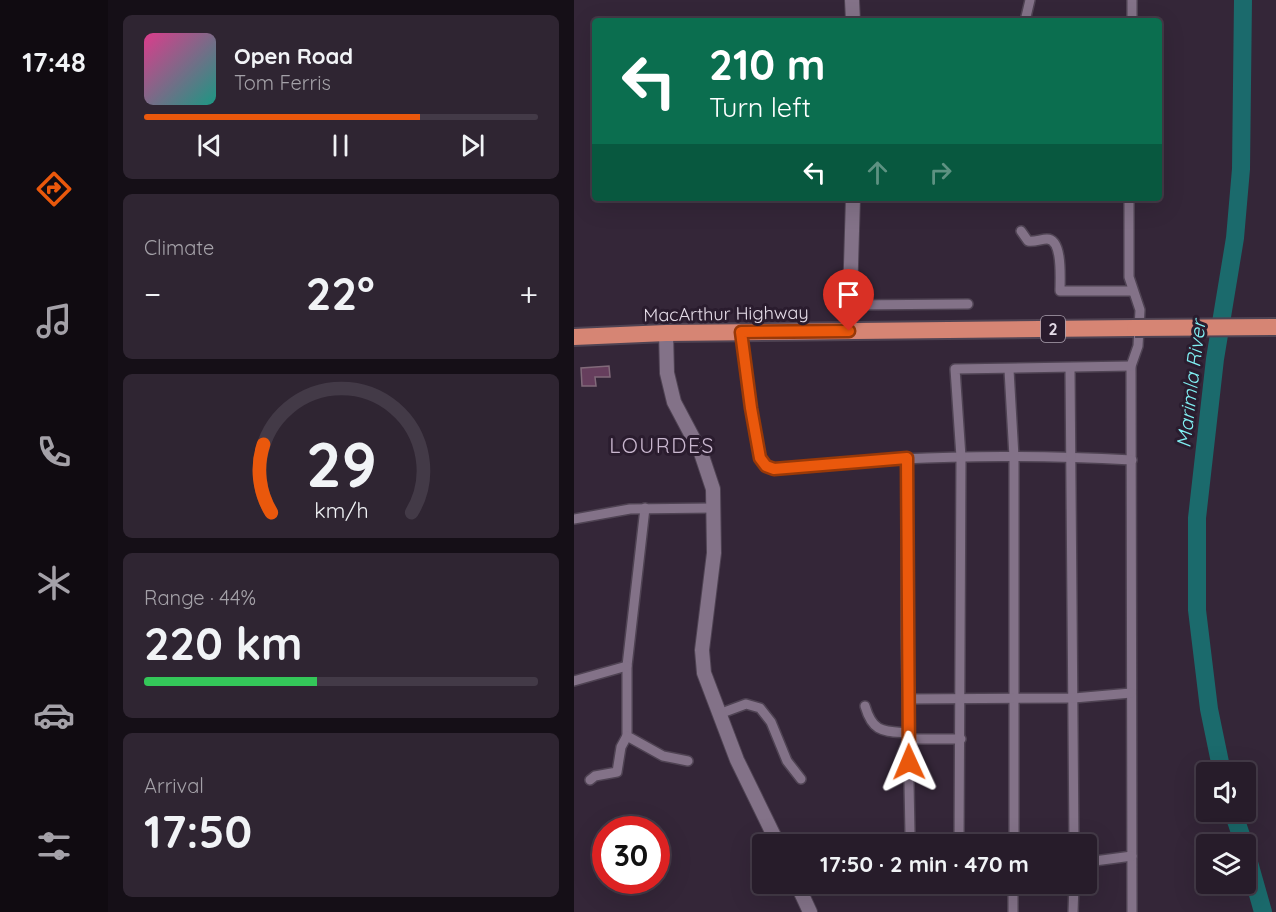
<!DOCTYPE html>
<meta charset="utf-8">
<style>
:root{--surface:#271c2a;--page:#2f2532;--text:#f1f3f6;--muted:#a4a1a8;--line:#433a47;--accent:#ea580c}
body{margin:0;font-family:Quicksand,sans-serif;background:var(--page);color:var(--text);height:100vh;display:flex;flex-direction:column;font-size:22px;white-space:nowrap}
*{box-sizing:border-box;margin:0}
p{font-size:20px;color:var(--muted)}
.icon{flex:none;width:33px;height:33px;fill:none;stroke:currentColor;stroke-width:2;stroke-linecap:round;stroke-linejoin:round}
.map{position:relative;flex:1;overflow:hidden}
.side{display:flex;flex-direction:column;gap:15px;padding:15px;background:#150f17;width:466px}
.side>*{flex:none}
.hud{position:absolute;left:18px;top:18px;width:570px;height:183px;border-radius:6px;box-shadow:0 6px 24px #0002,0 0 0 2px var(--line);background:#0b6e4f;color:#fff;overflow:hidden}
.fabs{position:absolute;left:622px;top:762px;display:grid;gap:12px}
.fabs a{display:grid;place-items:center;width:60px;height:60px;border-radius:6px;background:var(--surface);box-shadow:0 6px 24px #0002,0 0 0 2px var(--line);font-size:30px}
.speed{position:absolute;left:18px;top:816px;display:flex;gap:12px;font-size:30px;font-weight:700;text-align:center}
.speed>*{display:grid;place-content:center;width:78px;height:78px;border-radius:50%;background:var(--surface);box-shadow:0 6px 24px #0002,0 0 0 2px var(--line);line-height:1}
.speed .limit{border:9px solid #d22;background:#fff;color:#111}
.pin{position:absolute;display:grid;place-items:center;width:51px;height:51px;color:#fff;margin:-62px -26px;border-radius:50% 50% 50% 0;rotate:-45deg;box-shadow:0 0 6px #0007}
.pin .icon{rotate:45deg}
.me{position:absolute;width:66px;margin:-33px;rotate:359deg;stroke-linejoin:round;filter:drop-shadow(0 0 4px #0008)}
.turn{display:flex;align-items:center;gap:21px;height:126px;padding:0 18px;font-size:27px}
.turn .icon{width:78px;height:78px;stroke-width:2.5}
.turn b{display:block;font-size:42px;line-height:51px}
.lanes{display:flex;align-items:center;height:57px;padding:0 18px;background:#0003;justify-content:center;gap:30px;direction:ltr}
.lanes .off{opacity:.35}
.big{font-size:45px;font-weight:700;line-height:1.1}
.side .widget{flex:1;display:flex;flex-direction:column;justify-content:center;gap:9px;min-width:0;padding:0 21px;border-radius:9px;background:var(--page)}
.side .dial{align-items:center;gap:0}
.dial svg{height:156px;overflow:visible;fill:none;stroke:var(--line);stroke-width:7;stroke-linecap:round;text-anchor:middle}
.dial text{fill:var(--text);stroke:none}
.song{display:flex;align-items:center;gap:18px}
.cover{width:72px;height:72px;border-radius:9px;background:linear-gradient(135deg,hsl(330 70% 55%),hsl(170 70% 35%))}
.played{height:6px;border-radius:3px;background:linear-gradient(90deg,var(--accent) 70%,var(--line) 70%)}
.keys{display:flex;justify-content:space-around;direction:ltr}
.heat{display:flex;justify-content:space-between;align-items:center;font-size:33px;direction:ltr}
.charge{height:9px;border-radius:4px;background:linear-gradient(90deg,#34c759 44%,var(--line) 0)}
.trip{position:absolute;left:178px;top:834px;width:345px;height:60px;border-radius:6px;background:var(--surface);box-shadow:0 6px 24px #0002,0 0 0 2px var(--line);font-weight:700;line-height:60px;text-align:center}
main{display:flex;flex:1;min-height:0}
.tab-bar{display:flex;flex-direction:column;width:108px;justify-content:space-around;align-items:center;background:#100b11;color:var(--muted)}
.tab-bar .icon{width:42px;height:42px}
.tab-bar .on{color:var(--accent)}
.tab-bar b{font-size:27px;color:var(--text)}
.map>svg:first-child{display:block}
</style>
<main>
<nav class="tab-bar">
<b>17:48</b>
<svg class="icon on" aria-label="directions" viewBox="0 0 24 24"><path d="M12 3l9 9-9 9-9-9zM9 14v-3h6M13 9l2 2-2 2"/></svg>
<svg class="icon" aria-label="music" viewBox="0 0 24 24"><path d="M9 18V5l10-2v13"/><circle cx="6" cy="18" r="3"/><circle cx="16" cy="16" r="3"/></svg>
<svg class="icon" aria-label="phone" viewBox="0 0 24 24"><path d="M5 4h4l2 5-3 2q2 4 5 5l2-3 5 2v4C11 20 4 13 5 4z"/></svg>
<svg class="icon" aria-label="climate" viewBox="0 0 24 24"><path d="M12 3v18M4 7l16 10M4 17L20 7"/></svg>
<svg class="icon" aria-label="car" viewBox="0 0 24 24"><path d="M5 17H2v-5l4-1 3-4h7l3 4 3 1v5h-3M9 17h6M6 11h13"/><circle cx="7" cy="17" r="2"/><circle cx="17" cy="17" r="2"/></svg>
<svg class="icon" aria-label="filters" viewBox="0 0 24 24"><path d="M4 7h16M4 17h16"/><circle cx="9" cy="7" r="2"/><circle cx="15" cy="17" r="2"/></svg>
</nav>
<section class="side">
<div class="widget">
<div class="song"><i class="cover"></i><div><b>Open Road</b><p>Tom Ferris</p></div></div>
<div class="played"></div>
<div class="keys"><svg class="icon" aria-label="previous" viewBox="0 0 24 24"><path d="M18 5L8 12l10 7zM5 5v14"/></svg><svg class="icon" aria-label="pause" viewBox="0 0 24 24"><path d="M8 5v14M16 5v14"/></svg><svg class="icon" aria-label="next" viewBox="0 0 24 24"><path d="M6 5l10 7-10 7zM19 5v14"/></svg></div>
</div>
<div class="widget"><p>Climate</p>
<div class="heat"><a>−</a><b class="big">22°</b><a>+</a></div>
</div>
<div class="widget dial"><svg viewBox="0 0 100 80">
<path d="M14 69A42 42 0 1 1 86 69"/>
<path d="M14 69A42 42 0 0 1 10 34" stroke="#ea580c"/>
<text x="50" y="56" font-size="32" font-weight="700">29</text>
<text x="50" y="72" font-size="11">km/h</text>
</svg></div>
<div class="widget"><p>Range · 44%</p><b class="big">220 km</b><div class="charge"></div></div>
<div class="widget"><p>Arrival</p><b class="big">17:50</b></div>
</section>
<div class="map">
<svg width="702" height="912" viewBox="0 0 702 912">
<rect width="100%" height="100%" fill="#342638"/>
<g fill="none" stroke-linecap="round" stroke-linejoin="round">
<!-- river -->
<g stroke="#1b6a6c" stroke-width="18">
<polyline points="648,772 635,709 623,610 623,518 641,359 661,238 667,169 669,0"/>
<polyline points="659,812 670,844"/>
<polyline points="672,852 689,912"/>
</g>
</g>
<!-- building -->
<polygon fill="#663e5d" stroke="#816a7a" stroke-width="1.5" points="35,366 36,377 21,377 22,386 8,386 7,368"/>
<g fill="none" stroke-linecap="round" stroke-linejoin="round">
<defs>
<g id="street">
<polyline points="451,21 456,0"/>
<polyline points="558,21 558,0"/>
<polyline points="555,198 555,277 566,310 564,346 557,366 558,912"/>
<path d="M447 231 454 241C461 242 467 239 473 239 489 239 486 279 486 291H558"/>
<polyline points="276,305 394,304"/>
<path d="M167 332 177 408 186 458 192 466 200 469C243 468 286 461 328 459 405 455 482 456 558 460"/>
<polyline points="496,369 500,844"/>
<polyline points="435,370 440,457 440,844"/>
<polyline points="332,458 332,636 336,833 338,844"/>
<polyline points="71,508 53,666 53,736 89,756 114,761"/>
<polyline points="0,519 56,509 140,508"/>
<polyline points="0,681 53,666"/>
<polyline points="334,699 500,698 557,693"/>
<path d="M291 706C299 733 309 731 334 733"/>
<polyline points="145,714 172,704 186,708 197,722 213,761 227,779"/>
<polyline points="334,739 387,739"/>
<polyline points="16,780 21,776 43,772 47,747 53,736"/>
<polyline points="385,844 387,457 381,369 557,366"/>
<polyline points="513,862 558,856"/>
<polyline points="439,912 439,884"/>
<polyline points="499,912 500,884"/>
</g>
<g id="secondary">
<polyline points="278,0 279,21"/>
<polyline points="275,331 279,198"/>
<polyline points="92,333 93,373 100,402 127,453 139,489 140,553 128,650 130,673 163,760 204,844"/>
<polyline points="223,884 236,912"/>
</g>
<polyline id="highway" points="0,337 92,333 561,328"/>
</defs>
<!-- street casing -->
<use href="#street" stroke="#4f4353" stroke-width="12"/>
<!-- secondary casing -->
<use href="#secondary" stroke="#4f4353" stroke-width="16"/>
<!-- highway casing -->
<use href="#highway" stroke="#4f4353" stroke-width="20"/>
<!-- street -->
<use href="#street" stroke="#837288" stroke-width="9"/>
<!-- secondary -->
<use href="#secondary" stroke="#837288" stroke-width="14"/>
<!-- highway -->
<use href="#highway" stroke="#d68574" stroke-width="16"/>
<defs>
<polyline id="highway-bridge" points="561,328 702,327"/>
</defs>
<!-- highway-bridge casing -->
<use href="#highway-bridge" stroke="#4f4353" stroke-width="20" stroke-linecap="butt"/>
<!-- highway-bridge -->
<use href="#highway-bridge" stroke="#d68574" stroke-width="16"/>
</g>
<g fill="none" stroke-linecap="round" stroke-linejoin="round">
<defs>
<polyline id="route" points="275,331 167,332 177,408 186,458 192,466 200,469 333,458 335,762"/>
</defs>
<!-- route casing -->
<use href="#route" stroke="#983908" stroke-width="15"/>
<!-- route -->
<use href="#route" stroke="#ea580c" stroke-width="10"/>
</g>
<g text-anchor="middle" stroke-width="6" stroke-linejoin="round" paint-order="stroke">
<!-- shield labels -->
<rect fill="#2a1c2e" stroke="#aca2b0" stroke-width="1.5" x="467" y="316" width="24" height="26" rx="4.5"/>
<g font-size="16" font-weight="bold" fill="#e4dbe7">
<text x="479" y="335">2</text>
</g>
<!-- street labels -->
<g font-size="18" fill="#e4dbe7" stroke="#2a1c2e">
<text transform="translate(152 314) rotate(-1)" y="6">MacArthur Highway</text>
</g>
<!-- water labels -->
<g font-size="20" font-style="italic" fill="#82f2f5" stroke="#2a1c2e">
<text transform="translate(617 384) rotate(-83)" y="7">Marimla River</text>
</g>
<!-- quarter labels -->
<g font-size="21" letter-spacing="1.5" fill="#c9b7cf" stroke="#2a1c2e">
<text x="88" y="453">LOURDES</text>
</g>
</g>
</svg>
<div class="fabs">
<a><svg class="icon" aria-label="sound" viewBox="0 0 24 24"><path d="M4 9h4l5-4v14l-5-4H4zM17 9q2 3 0 6"/></svg></a>
<a><svg class="icon" aria-label="layers" viewBox="0 0 24 24"><path d="M12 4l9 5-9 5-9-5zM3 14l9 5 9-5"/></svg></a>
</div>
<div class="speed"><div class="limit">30</div></div>
<div class="pin" style="left:275px;top:331px;background:#d93025"><svg class="icon" aria-label="arrive" viewBox="0 0 24 24"><path d="M6 21V4h12l-3 4 3 4H6"/></svg></div>
<svg class="me" style="left:335px;top:762px" viewBox="-20 -20 40 40"><path d="M0-17L14 15 0 8-14 15z" fill="#ea580c" stroke="#fff" stroke-width="4"/></svg>
<div class="trip">17:50 · 2 min · 470 m</div>
<div class="hud">
<div class="turn"><svg class="icon" aria-label="left" viewBox="0 0 24 24"><path d="M17 20v-9H6M10 6l-5 5 5 5"/></svg><div><b>210 m</b>Turn left</div></div>
<div class="lanes"><svg class="icon" aria-label="left" viewBox="0 0 24 24"><path d="M17 20v-9H6M10 6l-5 5 5 5"/></svg><svg class="icon off" aria-label="ahead" viewBox="0 0 24 24"><path d="M12 20V5M6 11l6-6 6 6"/></svg><svg class="icon off" aria-label="right" viewBox="0 0 24 24"><path d="M7 20v-9h11M14 6l5 5-5 5"/></svg></div>
</div>
</div>
</main>
